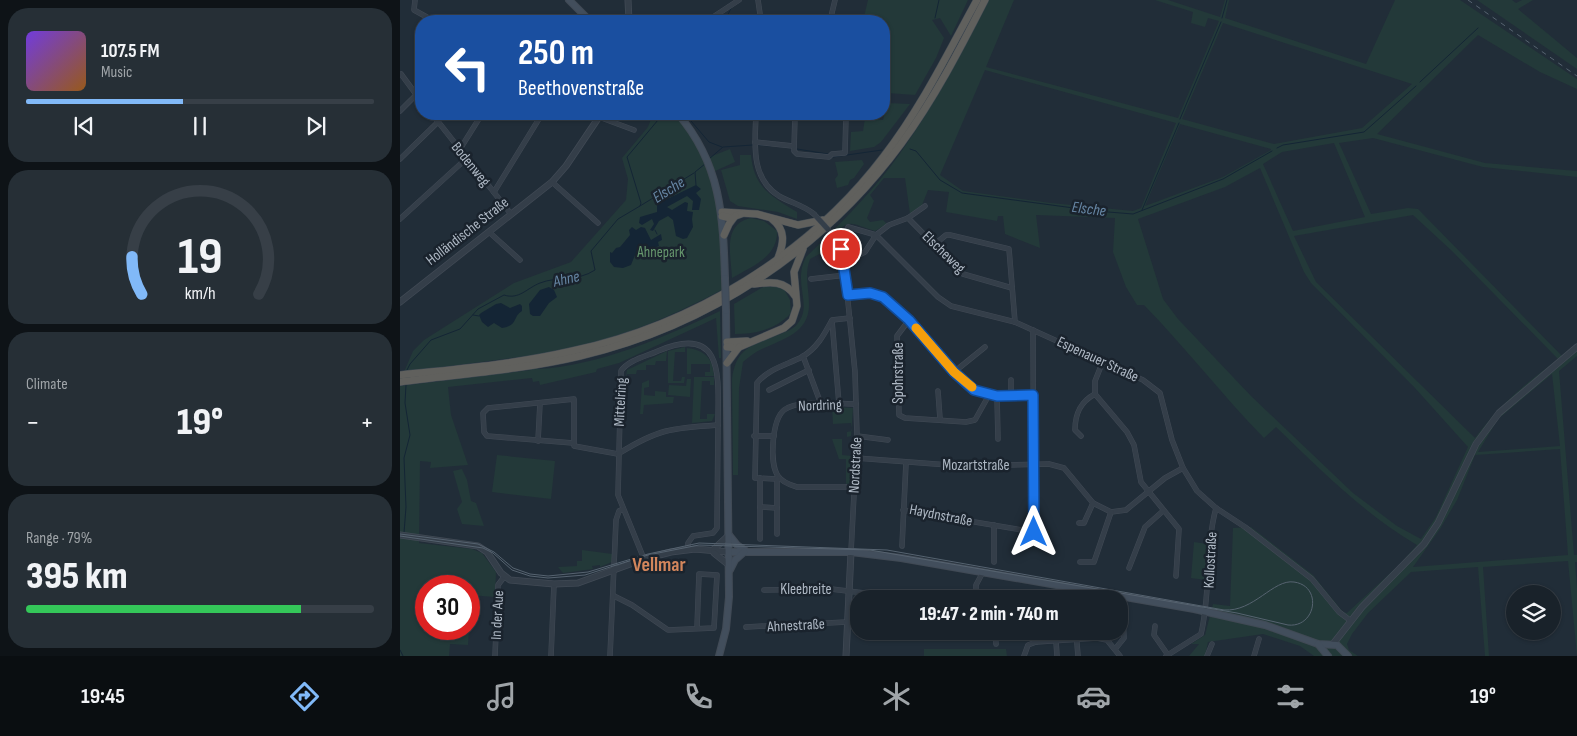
<!DOCTYPE html>
<meta charset="utf-8">
<style>
:root{--surface:#19222a;--page:#262f36;--text:#f1f3f6;--muted:#9fa4a8;--line:#373f47;--accent:#81b9f8}
body{margin:0;font-family:"Sofia Sans Condensed",sans-serif;background:var(--page);color:var(--text);height:100vh;display:flex;flex-direction:column;font-size:19px;white-space:nowrap}
*{box-sizing:border-box;margin:0}
p{font-size:16px;color:var(--muted)}
.icon{flex:none;width:28px;height:28px;fill:none;stroke:currentColor;stroke-width:2;stroke-linecap:round;stroke-linejoin:round}
.map{position:relative;flex:1;overflow:hidden}
.details{display:flex;flex-direction:column;gap:8px;padding:8px;background:#0e1317;width:400px}
.details>*{flex:none}
.hud{position:absolute;left:15px;top:15px;width:475px;height:105px;border-radius:20px;box-shadow:0 1px 4px #0004,0 0 0 1px var(--line);background:#1a4fa0;color:#fff;overflow:hidden}
.tools{position:absolute;left:1106px;top:585px;display:grid;gap:10px}
.tools a{display:grid;place-items:center;width:55px;height:55px;border-radius:50%;background:var(--surface);box-shadow:0 1px 4px #0004,0 0 0 1px var(--line);font-size:25px}
.speed{position:absolute;left:15px;top:575px;display:flex;gap:10px;font-size:25px;font-weight:700;text-align:center}
.speed>*{display:grid;place-content:center;width:65px;height:65px;border-radius:50%;background:var(--surface);box-shadow:0 1px 4px #0004,0 0 0 1px var(--line);line-height:1}
.speed .limit{border:8px solid #d22;background:#fff;color:#111}
.pin{position:absolute;display:grid;place-items:center;width:42px;height:42px;color:#fff;margin:-21px;border:2px solid #fff;border-radius:50%;box-shadow:0 1px 5px #0007}
.me{position:absolute;width:55px;margin:-28px;rotate:0deg;stroke-linejoin:round;filter:drop-shadow(0 0 4px #0008)}
.turn{display:flex;align-items:center;gap:18px;height:105px;padding:0 20px;font-size:22px}
.turn .icon{width:65px;height:65px;stroke-width:2.5}
.turn b{display:block;font-size:35px;line-height:42px}
.big{font-size:38px;font-weight:800;line-height:1.1}
.details .tile{flex:1;display:flex;flex-direction:column;justify-content:center;gap:8px;min-width:0;padding:0 18px;border-radius:20px;background:var(--page)}
.details .dial{align-items:center;gap:0}
.dial svg{height:130px;overflow:visible;fill:none;stroke:var(--line);stroke-width:7;stroke-linecap:round;text-anchor:middle}
.dial text{fill:var(--text);stroke:none}
.song{display:flex;align-items:center;gap:15px}
.cover{width:60px;height:60px;border-radius:8px;background:linear-gradient(135deg,hsl(260 70% 55%),hsl(30 70% 35%))}
.played{height:5px;border-radius:2px;background:linear-gradient(90deg,var(--accent) 45%,var(--line) 45%)}
.keys{display:flex;justify-content:space-around;direction:ltr}
.heat{display:flex;justify-content:space-between;align-items:center;font-size:28px;direction:ltr}
.charge{height:8px;border-radius:4px;background:linear-gradient(90deg,#34c759 79%,var(--line) 0)}
.trip{position:absolute;left:450px;top:590px;width:278px;height:50px;border-radius:20px;background:var(--surface);box-shadow:0 1px 4px #0004,0 0 0 1px var(--line);font-weight:800;line-height:50px;text-align:center}
.menu{display:flex;height:80px;justify-content:space-around;align-items:center;background:#0a0e11;color:var(--muted)}
.menu .icon{width:35px;height:35px}
.menu .current{color:var(--accent)}
.menu b{font-size:22px;color:var(--text)}
main{display:flex;flex:1;min-height:0}
.map>svg:first-child{display:block}
</style>
<main>
<section class="details">
<div class="tile">
<div class="song"><i class="cover"></i><div><b>107.5 FM</b><p>Music</p></div></div>
<div class="played"></div>
<div class="keys"><svg class="icon" aria-label="previous" viewBox="0 0 24 24"><path d="M18 5L8 12l10 7zM5 5v14"/></svg><svg class="icon" aria-label="pause" viewBox="0 0 24 24"><path d="M8 5v14M16 5v14"/></svg><svg class="icon" aria-label="next" viewBox="0 0 24 24"><path d="M6 5l10 7-10 7zM19 5v14"/></svg></div>
</div>
<div class="tile dial"><svg viewBox="0 0 100 80">
<path d="M14 69A42 42 0 1 1 86 69"/>
<path d="M14 69A42 42 0 0 1 8 46" stroke="#81b9f8"/>
<text x="50" y="56" font-size="32" font-weight="700">19</text>
<text x="50" y="72" font-size="11">km/h</text>
</svg></div>
<div class="tile"><p>Climate</p>
<div class="heat"><a>−</a><b class="big">19°</b><a>+</a></div>
</div>
<div class="tile"><p>Range · 79%</p><b class="big">395 km</b><div class="charge"></div></div>
</section>
<div class="map">
<svg width="1177" height="656" viewBox="0 0 1177 656">
<rect width="100%" height="100%" fill="#212d38"/>
<!-- green -->
<g fill="#233939" fill-rule="evenodd">
<polygon points="468,0 568,0 551,36 540,18 532,20 544,38 536,58 515,95 487,93 489,66 484,65 484,21 463,21"/>
<path d="M589 0H614L586 67 778 118 819 21 808 18 805 27 791 23 793 12 755 0H768L820 17 825 0H829L825 18 966 64 995 0H1060L1177 79V89L1140 72 1078 35 977 134 1085 163 1177 171V177L1083 167 973 138 939 143 971 214 1008 208 1018 209 1162 356 1177 343V356L1159 371 1174 555H1177V562H1175L1177 588V656L1168 561 1083 567 1089 656H1085L1078 567 1011 572 968 613 952 634 947 644 949 650 958 656H914L900 646 863 634 808 642 805 656H789L799 644H791L805 635 813 604 830 606 833 528 851 527 913 575 943 612 947 613 999 565 1017 545C964 514 921 470 876 427L864 438C822 395 786 348 744 305H737L726 287 713 252 715 218 636 215 640 248 605 234 603 216H598L597 221 546 212 549 192 528 190 522 205 510 214 505 178H484L470 195 474 201 467 218 470 222 483 220 487 224 475 231C449 223 450 217 431 239L434 246 410 259C404 275 409 288 409 305 409 333 383 339 362 349 355 352 349 357 343 362L339 388 338 475H333L332 379C336 348 352 345 378 335 385 332 393 330 398 323 413 304 392 283 406 257 440 224 474 191 501 152 535 104 562 52 589 0ZM823 23 1012 84 962 128 874 144 782 119ZM585 70 776 123 741 208 733 211 651 203 563 191 540 175ZM780 124 871 149V150L823 177 745 206ZM934 143 965 217 893 231 863 164 882 152ZM860 168 904 272 911 283 1015 388 1068 447 1036 517 1021 539 997 526 953 493 851 396 778 319 763 299 738 219 825 187ZM1013 215 1052 251 1158 359C1123 386 1102 402 1075 438L916 282 894 236ZM1152 374 1160 446 1078 452 1098 419ZM1160 449 1168 555 1013 567 1040 529 1057 500 1075 455Z"/>
<polygon points="1077,0 1112,0 1116,3 1122,0 1133,0 1118,9 1177,58 1177,69"/>
<polygon points="487,103 510,104 481,142 474,147 450,151 451,132 463,131 465,118 483,120"/>
<path d="M253 114H278L307 158 330 149 335 162 313 172 318 191 325 288C260 323 208 342 136 356L138 369C198 366 265 337 320 311L321 358H319L316 318 219 363 197 369 196 372 140 385 139 381 133 382 132 378 48 387 51 415 68 465 30 468 31 462 20 461 19 543 72 549 82 553 96 572 95 597 69 595V629V586H26V629H69L68 645 50 644 49 656H0V386L131 370 128 356 4 372 13 351 24 340 114 283 171 262 226 200 228 179 222 158 248 127Z"/>
<path d="M340 155H351C354 188 371 196 397 212V219L378 212 338 206 330 201 321 170 340 165Z"/>
<polygon points="462,160 464,164 454,178 450,180 448,185 437,188 435,179 438,175 435,162"/>
<path d="M351 218 364 221 377 231C378 257 352 266 332 278 331 255 322 224 351 218Z"/>
<path d="M374 286 384 289 390 300 391 313C377 329 355 334 335 334L334 304 363 287Z"/>
<polygon points="285,347 285,352 275,352 273,381 281,381 282,377 285,377 284,383 268,383 268,351"/>
<path d="M287 348C304 350 313 358 314 376H305V372H310V364H291V374H287Z"/>
<polygon points="267,351 266,361 256,361 255,365 246,365 246,370 237,370 236,374 227,374 227,383 225,383 227,370"/>
<polygon points="294,377 314,377 314,385 310,385 310,381 302,381 300,419 307,419 307,414 315,414 312,421 292,423"/>
<polygon points="287,379 291,379 290,397 268,395 269,385 286,386"/>
<polygon points="249,380 249,387 244,388 244,395 255,396 255,391 266,392 266,397 274,397 273,403 244,405 243,414 240,414 242,383"/>
<polygon points="432,407 453,408 451,436 447,437 447,432 452,431 451,423 433,424"/>
<polygon points="432,439 442,439 442,455 452,456 451,483 446,484 446,459 439,459"/>
<polygon points="97,455 155,461 151,499 92,492"/>
<polygon points="62,469 67,480 71,501 76,503 84,526 62,524 57,509 62,502 53,471"/>
<polygon points="794,542 807,544 806,580 791,578"/>
<polygon points="182,550 212,554 212,562 200,567 200,565 192,566 193,569 163,573 158,567 177,566 177,561 182,561"/>
<polygon points="524,649 606,649 607,656 524,656"/>
</g>
<!-- water -->
<g fill="#142535">
<polygon points="296,185 301,189 296,193 301,199 299,210 292,210 293,201 287,196 267,207 272,210 285,202 288,203 287,211 293,212 292,219 293,227 287,238 283,239 276,236 273,220 268,216 259,221 253,231 250,230 254,224 252,219 242,225 239,223 240,217 257,212 257,204"/>
<polygon points="232,227 236,230 241,227 245,228 251,240 261,234 262,240 258,242 259,246 235,255 231,265 223,268 214,267 210,262 210,252 212,253 216,248 220,247 230,235 229,230"/>
<polygon points="149,287 154,290 157,297 149,303 140,316 133,316 130,314 129,304 140,290"/>
<path d="M101 303 110 308 120 304 122 306V311C112 317 119 325 102 328L94 323 88 327 82 322 79 315 81 313 96 304Z"/>
</g>
<g fill="none" stroke-linecap="round" stroke-linejoin="round">
<!-- stream -->
<g stroke="#142535" stroke-width="1">
<polyline points="535,18 539,0"/>
<polyline points="822,18 827,0"/>
<polyline points="325,21 332,6"/>
<polyline points="1020,82 1078,28"/>
<polyline points="285,114 309,142 322,147"/>
<polyline points="780,119 821,22"/>
<polyline points="357,145 371,146"/>
<polyline points="877,148 883,145 964,132 1016,86"/>
<polyline points="397,149 428,154"/>
<polyline points="510,149 516,151 540,180 562,193 696,211 733,214 823,179 872,151"/>
<polyline points="433,157 482,150"/>
<polyline points="309,159 323,147 353,145"/>
<polyline points="296,185 295,172 305,164"/>
<polyline points="240,206 294,173"/>
<polyline points="742,210 779,123"/>
<polyline points="255,230 257,234"/>
<polyline points="73,315 79,316"/>
<path d="M7 370 10 364 31 340 60 329 78 309 104 295C119 300 127 288 140 283 157 276 177 282 195 270L191 251 218 219 240 206 241 203 227 157 258 120 259 114"/>
<polyline points="4,533 6,507 4,458 10,435 5,403 6,385"/>
<polyline points="0,650 3,656"/>
</g>
<defs>
<g id="minor">
<polyline points="15,0 14,10 34,21"/>
<polyline points="358,0 361,21"/>
<polyline points="307,21 339,0"/>
<polyline points="416,21 431,16"/>
<polyline points="430,21 435,0"/>
<polyline points="1,74 21,101"/>
<polyline points="0,111 16,95"/>
<polyline points="32,114 111,214"/>
<path d="M356 114C355 143 350 178 379 196 391 203 403 205 414 214"/>
<polyline points="395,114 394,151 397,154 429,157 432,154 445,153 446,114"/>
<polyline points="199,117 234,130"/>
<polyline points="355,142 393,146"/>
<polyline points="60,149 82,114"/>
<polyline points="0,159 38,122"/>
<polyline points="152,182 198,223"/>
<polyline points="94,192 142,114"/>
<polyline points="508,218 563,274 612,288"/>
<polyline points="0,219 67,158"/>
<polyline points="448,227 476,235 538,297 551,306 615,322 743,380 760,393 772,440 783,468 797,491 816,508 845,527 912,579 939,612 951,621"/>
<polyline points="89,232 120,260"/>
<polyline points="435,237 444,262 455,372 457,436 451,552"/>
<polyline points="535,244 546,235 550,235 609,249 615,322"/>
<polyline points="444,262 465,252 476,235 489,225 508,218 525,206"/>
<polyline points="411,279 446,275"/>
<polyline points="448,295 470,293 483,297 509,320 554,372 574,390 597,396 633,395"/>
<polyline points="509,320 497,336 499,415 505,418 566,422 575,420 589,395"/>
<polyline points="432,321 439,404"/>
<polyline points="403,356 421,404"/>
<polyline points="703,361 695,381 695,394 727,432 734,445 741,482 779,529 776,576"/>
<polyline points="554,372 585,347"/>
<polyline points="611,380 611,396"/>
<polyline points="369,390 409,370"/>
<polyline points="538,391 540,419"/>
<polyline points="597,396 598,439"/>
<polyline points="354,436 374,436"/>
<polyline points="457,436 488,440"/>
<path d="M681 436 675 430C675 414 680 402 695 394"/>
<polyline points="138,441 140,403"/>
<polyline points="173,443 87,436 84,432 83,413 88,408 174,399 174,446 218,454"/>
<path d="M218 454C258 429 271 428 318 425L317 528 313 533 293 536 288 543V550"/>
<polyline points="456,458 562,466 649,464 664,468 693,503 711,512 726,510 765,478 783,468"/>
<path d="M376 479 355 478 357 383C368 369 386 365 402 357 417 348 424 335 432 320L450 318"/>
<path d="M454 487H397C390 485 382 482 378 476 369 463 372 420 384 410 397 399 439 404 456 404"/>
<polyline points="360,507 377,508"/>
<polyline points="503,510 634,532 633,330"/>
<polyline points="679,523 684,523 693,503"/>
<polyline points="594,525 594,562"/>
<polyline points="377,534 377,478"/>
<polyline points="360,539 360,478"/>
<polyline points="502,546 506,463"/>
<path d="M244 559 218 495 221 371C228 360 247 356 258 351 326 322 318 381 318 425"/>
<polyline points="680,562 694,562 711,512"/>
<polyline points="729,568 745,527 763,511"/>
<polyline points="364,590 431,589 506,598"/>
<polyline points="214,596 232,605 268,630 314,628 317,575 299,574 297,628"/>
<polyline points="600,596 600,599"/>
<polyline points="576,599 576,585 583,572"/>
<polyline points="755,626 754,635 768,655"/>
<polyline points="346,627 447,622"/>
<polyline points="595,631 596,644"/>
<polyline points="635,631 636,642"/>
<polyline points="676,631 678,656"/>
<polyline points="656,641 657,656"/>
<polyline points="716,648 724,638 723,616"/>
<polyline points="95,656 98,585 104,577"/>
<polyline points="151,656 154,584"/>
<polyline points="210,656 216,520 219,511 223,509"/>
<polyline points="624,656 628,645 636,642 697,638 707,640 720,656"/>
<path d="M766 656 801 634C811 592 805 549 816 508"/>
<polyline points="807,656 812,644"/>
<polyline points="854,656 859,639"/>
</g>
<g id="tertiary">
<polyline points="228,0 229,21"/>
<polyline points="0,302 152,182 166,166 201,114"/>
<polyline points="0,535 78,546 87,552 101,573 110,580 154,584 178,583 244,559 271,552 295,549 329,552"/>
<polyline points="314,549 329,535"/>
<polyline points="314,553 329,565"/>
<polyline points="933,644 962,607 1024,544 1038,523 1076,444 1099,413 1177,347"/>
<polyline points="446,656 451,552"/>
</g>
<g id="secondary">
<polyline points="169,0 190,21"/>
<path d="M278 114C321 164 323 216 325 278"/>
<polyline points="329,535 337,545 346,551"/>
<polyline points="329,552 451,552 501,558 794,609 865,625 918,644 937,645 948,656"/>
<polyline points="330,570 335,560 344,552"/>
<polyline points="918,644 928,656"/>
<polyline points="319,656 326,629 329,597 326,311"/>
</g>
<g id="trunk">
<polyline points="322,212 357,214 398,225 423,220"/>
<polyline points="322,216 330,218 341,214"/>
<path d="M372 219C386 230 384 243 378 258"/>
<polyline points="324,235 329,224 335,216"/>
<path d="M354 284C370 282 385 280 395 296"/>
<polyline points="327,342 347,341"/>
<polyline points="327,347 337,348 384,328 392,321 397,306 394,272 403,249"/>
<polyline points="327,363 339,347"/>
<path d="M0 375C58 369 116 364 172 351 293 325 409 255 484 156 521 108 548 53 577 0"/>
<path d="M0 382C60 374 121 370 180 356 308 326 423 250 501 144 534 99 560 49 585 0"/>
</g>
</defs>
<!-- minor casing -->
<use href="#minor" stroke="#414a55" stroke-width="5.5"/>
<!-- tertiary casing -->
<use href="#tertiary" stroke="#414a55" stroke-width="7"/>
<!-- secondary casing -->
<use href="#secondary" stroke="#414a55" stroke-width="8"/>
<!-- trunk casing -->
<use href="#trunk" stroke="#3f4953" stroke-width="8"/>
<!-- minor -->
<use href="#minor" stroke="#343e49" stroke-width="4.5"/>
<!-- tertiary -->
<use href="#tertiary" stroke="#343e49" stroke-width="5.5"/>
<!-- secondary -->
<use href="#secondary" stroke="#424e5c" stroke-width="6"/>
<!-- trunk -->
<use href="#trunk" stroke="#60605d" stroke-width="7"/>
<!-- tram -->
<path stroke="#566370" stroke-width="1" d="M0 534 78 544 94 552 113 568 130 574 148 576 188 572 248 554 299 543 487 550 824 610C854 612 873 579 894 582 923 586 916 628 888 625L837 613 470 550 299 545 248 555 185 575 148 578 130 576 112 570 93 553 83 548 0 536"/>
<!-- rail -->
<polyline stroke="#566370" stroke-width="1" stroke-dasharray="5 5" stroke-linecap="butt" points="1068,0 1177,76"/>
<defs>
<polyline id="minor-bridge" points="414,214 435,237"/>
<polyline id="secondary-bridge" points="325,278 326,311"/>
</defs>
<!-- minor-bridge casing -->
<use href="#minor-bridge" stroke="#414a55" stroke-width="5.5" stroke-linecap="butt"/>
<!-- secondary-bridge casing -->
<use href="#secondary-bridge" stroke="#414a55" stroke-width="8" stroke-linecap="butt"/>
<!-- minor-bridge -->
<use href="#minor-bridge" stroke="#343e49" stroke-width="4.5"/>
<!-- secondary-bridge -->
<use href="#secondary-bridge" stroke="#424e5c" stroke-width="6"/>
</g>
<g fill="none" stroke-linecap="round" stroke-linejoin="round">
<defs>
<polyline id="route" points="441,249 448,295 470,293 483,297 509,320 554,372 574,390 597,396 633,395 634,532"/>
</defs>
<!-- route casing -->
<use href="#route" stroke="#114b97" stroke-width="12"/>
<!-- route -->
<use href="#route" stroke="#1a73e8" stroke-width="9"/>
<!-- slow -->
<polyline stroke="#f59e0b" stroke-width="9" points="516,328 554,372 572,387"/>
</g>
<g text-anchor="middle" stroke-width="5" stroke-linejoin="round" paint-order="stroke">
<!-- street labels -->
<g font-size="15" fill="#afb9c5" stroke="#1a232d">
<text transform="translate(71 164) rotate(51)" y="5">Bodenweg</text>
<text transform="translate(67 231) rotate(-38)" y="5">Holländische Straße</text>
<text transform="translate(544 252) rotate(44)" y="5">Elscheweg</text>
<text transform="translate(698 359) rotate(25)" y="5">Espenauer Straße</text>
<text transform="translate(498 373) rotate(-90)" y="5">Spohrstraße</text>
<text transform="translate(220 402) rotate(-87)" y="5">Mittelring</text>
<text transform="translate(420 405) rotate(-2)" y="5">Nordring</text>
<text transform="translate(455 465) rotate(-87)" y="5">Nordstraße</text>
<text x="576" y="470">Mozartstraße</text>
<text transform="translate(541 515) rotate(11)" y="5">Haydnstraße</text>
<text transform="translate(810 560) rotate(-87)" y="5">Kollostraße</text>
<text x="406" y="594">Kleebreite</text>
<text transform="translate(97 615) rotate(-87)" y="5">In der Aue</text>
<text transform="translate(396 625) rotate(-3)" y="5">Ahnestraße</text>
</g>
<!-- park labels -->
<g font-size="15" fill="#66966d" stroke="#1a232d">
<text x="261" y="257">Ahnepark</text>
</g>
<!-- water labels -->
<g font-size="16" font-style="italic" fill="#6787a5" stroke="#1a232d">
<text transform="translate(268 189) rotate(-32)" y="6">Elsche</text>
<text transform="translate(689 208) rotate(7)" y="6">Elsche</text>
<text transform="translate(166 278) rotate(-13)" y="6">Ahne</text>
</g>
<!-- district labels -->
<g font-size="20" font-weight="bold" fill="#d3865c" stroke="#1a232d">
<text x="259" y="571">Vellmar</text>
</g>
</g>
</svg>
<div class="tools">
<a><svg class="icon" aria-label="layers" viewBox="0 0 24 24"><path d="M12 4l9 5-9 5-9-5zM3 14l9 5 9-5"/></svg></a>
</div>
<div class="speed"><div class="limit">30</div></div>
<div class="pin" style="left:441px;top:249px;background:#d93025"><svg class="icon" aria-label="arrive" viewBox="0 0 24 24"><path d="M6 21V4h12l-3 4 3 4H6"/></svg></div>
<svg class="me" style="left:634px;top:532px" viewBox="-20 -20 40 40"><path d="M0-17L14 15 0 8-14 15z" fill="#1a73e8" stroke="#fff" stroke-width="4"/></svg>
<div class="trip">19:47 · 2 min · 740 m</div>
<div class="hud">
<div class="turn"><svg class="icon" aria-label="left" viewBox="0 0 24 24"><path d="M17 20v-9H6M10 6l-5 5 5 5"/></svg><div><b>250 m</b>Beethovenstraße</div></div>
</div>
</div>
</main>
<nav class="menu">
<b>19:45</b>
<svg class="icon current" aria-label="directions" viewBox="0 0 24 24"><path d="M12 3l9 9-9 9-9-9zM9 14v-3h6M13 9l2 2-2 2"/></svg>
<svg class="icon" aria-label="music" viewBox="0 0 24 24"><path d="M9 18V5l10-2v13"/><circle cx="6" cy="18" r="3"/><circle cx="16" cy="16" r="3"/></svg>
<svg class="icon" aria-label="phone" viewBox="0 0 24 24"><path d="M5 4h4l2 5-3 2q2 4 5 5l2-3 5 2v4C11 20 4 13 5 4z"/></svg>
<svg class="icon" aria-label="climate" viewBox="0 0 24 24"><path d="M12 3v18M4 7l16 10M4 17L20 7"/></svg>
<svg class="icon" aria-label="car" viewBox="0 0 24 24"><path d="M5 17H2v-5l4-1 3-4h7l3 4 3 1v5h-3M9 17h6M6 11h13"/><circle cx="7" cy="17" r="2"/><circle cx="17" cy="17" r="2"/></svg>
<svg class="icon" aria-label="filters" viewBox="0 0 24 24"><path d="M4 7h16M4 17h16"/><circle cx="9" cy="7" r="2"/><circle cx="15" cy="17" r="2"/></svg>
<b>19°</b>
</nav>
